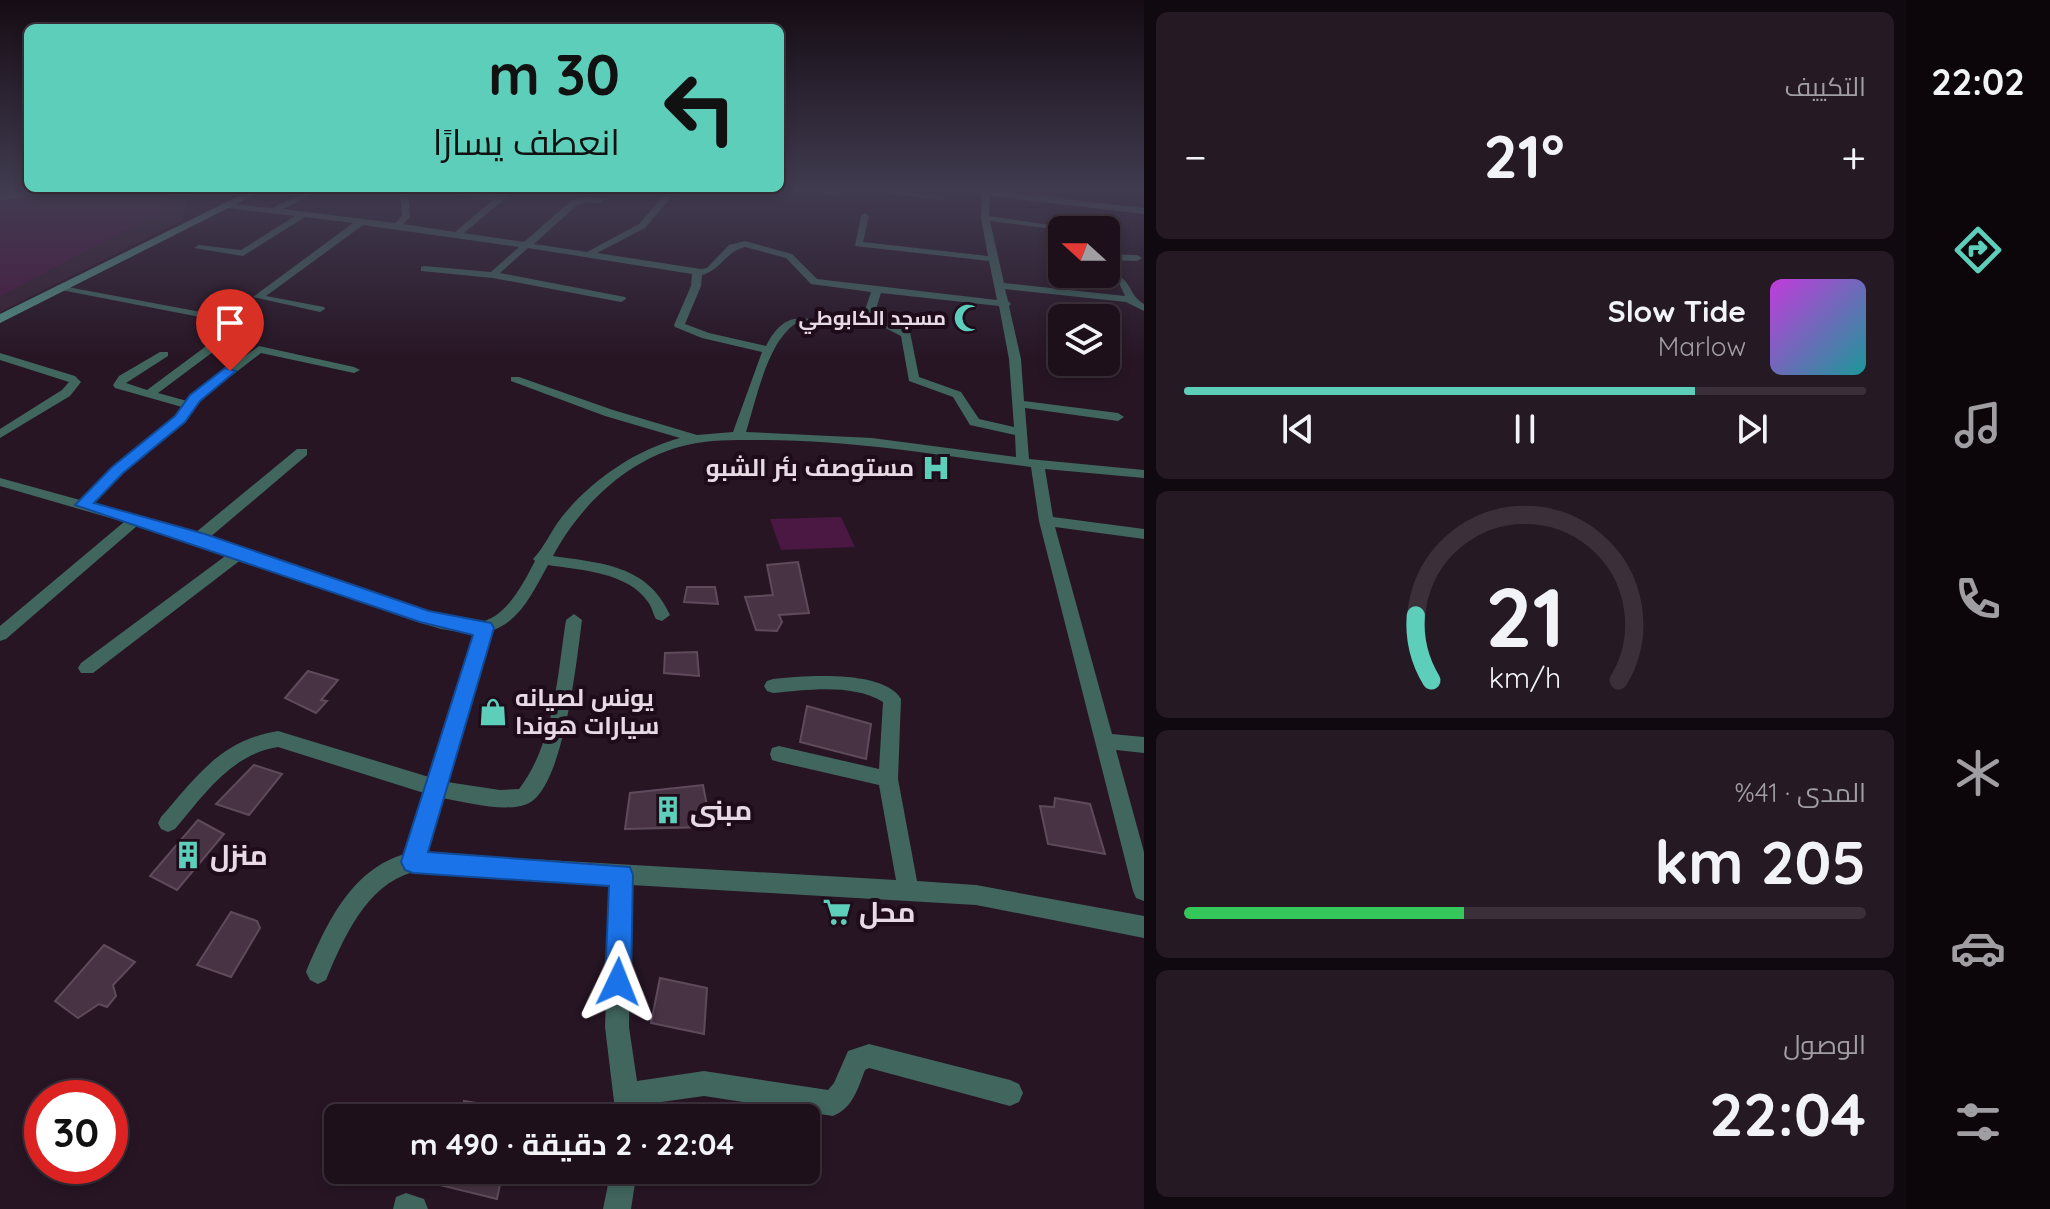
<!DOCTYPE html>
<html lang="ar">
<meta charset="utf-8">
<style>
:root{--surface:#1d101b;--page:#251924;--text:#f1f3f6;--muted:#a09da3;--line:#3b303a;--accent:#5dceb9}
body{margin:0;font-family:Quicksand,Cairo,sans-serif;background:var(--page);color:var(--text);direction:rtl;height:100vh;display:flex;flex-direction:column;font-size:30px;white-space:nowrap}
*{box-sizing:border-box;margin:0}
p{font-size:26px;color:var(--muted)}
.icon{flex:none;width:44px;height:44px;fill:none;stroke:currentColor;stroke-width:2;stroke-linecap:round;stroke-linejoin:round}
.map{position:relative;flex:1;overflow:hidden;direction:ltr}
.sheet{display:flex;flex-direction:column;gap:12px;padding:12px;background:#10090f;width:762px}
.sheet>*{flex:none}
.banner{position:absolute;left:24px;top:24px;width:760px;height:168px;border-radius:12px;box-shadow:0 4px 12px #0003,0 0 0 2px var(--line);direction:rtl;background:#5dceb9;color:#111;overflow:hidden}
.needle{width:52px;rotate:291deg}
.tools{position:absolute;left:1048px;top:216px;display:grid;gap:16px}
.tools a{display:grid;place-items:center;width:72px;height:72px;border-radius:12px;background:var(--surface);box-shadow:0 4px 12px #0003,0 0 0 2px var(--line);font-size:40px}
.speed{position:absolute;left:24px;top:1080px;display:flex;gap:16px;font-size:40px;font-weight:700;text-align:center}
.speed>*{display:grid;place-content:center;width:104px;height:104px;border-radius:50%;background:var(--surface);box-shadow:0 4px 12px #0003,0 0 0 2px var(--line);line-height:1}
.speed .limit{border:12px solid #d22;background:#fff;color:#111}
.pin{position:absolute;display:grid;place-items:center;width:68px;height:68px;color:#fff;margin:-82px -34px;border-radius:50% 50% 50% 0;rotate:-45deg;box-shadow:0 0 8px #0007}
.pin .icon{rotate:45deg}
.me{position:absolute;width:88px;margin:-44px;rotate:2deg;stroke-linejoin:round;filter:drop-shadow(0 0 6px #0008)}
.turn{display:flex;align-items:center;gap:28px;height:168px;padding:0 32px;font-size:36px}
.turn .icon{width:104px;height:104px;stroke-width:2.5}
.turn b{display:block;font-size:56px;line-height:68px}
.big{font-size:60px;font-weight:700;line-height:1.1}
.sheet .tile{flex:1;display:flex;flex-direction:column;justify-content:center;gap:12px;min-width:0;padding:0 28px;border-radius:12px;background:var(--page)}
.sheet .dial{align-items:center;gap:0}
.dial svg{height:208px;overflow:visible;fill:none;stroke:var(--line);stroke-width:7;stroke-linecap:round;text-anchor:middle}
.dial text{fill:var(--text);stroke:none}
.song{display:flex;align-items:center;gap:24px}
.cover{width:96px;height:96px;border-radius:12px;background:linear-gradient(135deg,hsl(290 70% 55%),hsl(180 70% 35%))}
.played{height:8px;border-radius:4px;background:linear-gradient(90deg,var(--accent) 75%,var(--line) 75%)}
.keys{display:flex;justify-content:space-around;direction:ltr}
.heat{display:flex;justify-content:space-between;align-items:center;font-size:44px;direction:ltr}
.charge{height:12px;border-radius:6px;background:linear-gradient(90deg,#34c759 41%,var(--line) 0)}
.trip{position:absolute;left:324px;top:1104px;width:496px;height:80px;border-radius:12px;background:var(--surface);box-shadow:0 4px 12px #0003,0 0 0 2px var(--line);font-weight:700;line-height:80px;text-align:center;direction:rtl}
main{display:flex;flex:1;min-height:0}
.tabs{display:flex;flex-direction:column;width:144px;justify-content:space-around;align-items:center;background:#0c060b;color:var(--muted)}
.tabs .icon{width:56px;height:56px}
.tabs .on{color:var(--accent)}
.tabs b{font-size:36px;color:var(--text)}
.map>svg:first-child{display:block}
</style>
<main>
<nav class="tabs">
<b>22:02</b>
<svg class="icon on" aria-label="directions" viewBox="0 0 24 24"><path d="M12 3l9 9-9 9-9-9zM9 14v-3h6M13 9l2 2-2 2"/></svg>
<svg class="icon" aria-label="music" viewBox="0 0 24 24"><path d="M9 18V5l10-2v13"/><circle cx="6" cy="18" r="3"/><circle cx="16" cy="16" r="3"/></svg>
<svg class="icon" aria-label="phone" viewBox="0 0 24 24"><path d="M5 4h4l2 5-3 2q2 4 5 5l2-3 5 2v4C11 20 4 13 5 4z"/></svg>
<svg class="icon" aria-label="climate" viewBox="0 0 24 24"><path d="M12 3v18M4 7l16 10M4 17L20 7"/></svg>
<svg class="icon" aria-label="car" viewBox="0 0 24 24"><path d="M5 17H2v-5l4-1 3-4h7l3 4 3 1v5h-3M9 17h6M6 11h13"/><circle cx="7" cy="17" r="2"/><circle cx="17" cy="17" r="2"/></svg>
<svg class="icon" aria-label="filters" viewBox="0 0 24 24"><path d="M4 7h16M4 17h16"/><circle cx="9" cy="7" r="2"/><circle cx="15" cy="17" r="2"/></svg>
</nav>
<section class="sheet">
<div class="tile"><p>التكييف</p>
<div class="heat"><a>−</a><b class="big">21°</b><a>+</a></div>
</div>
<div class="tile">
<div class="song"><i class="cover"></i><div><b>Slow Tide</b><p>Marlow</p></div></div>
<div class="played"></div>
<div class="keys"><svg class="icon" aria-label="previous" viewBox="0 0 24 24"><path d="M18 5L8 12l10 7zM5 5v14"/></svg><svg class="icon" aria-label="pause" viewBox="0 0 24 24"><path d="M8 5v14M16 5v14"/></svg><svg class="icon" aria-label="next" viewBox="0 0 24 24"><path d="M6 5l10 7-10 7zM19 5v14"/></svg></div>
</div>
<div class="tile dial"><svg viewBox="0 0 100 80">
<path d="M14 69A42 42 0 1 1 86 69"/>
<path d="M14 69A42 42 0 0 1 8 44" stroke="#5dceb9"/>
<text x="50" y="56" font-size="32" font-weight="700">21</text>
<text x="50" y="72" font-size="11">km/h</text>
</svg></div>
<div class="tile"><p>المدى · 41%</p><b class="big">205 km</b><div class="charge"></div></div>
<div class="tile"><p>الوصول</p><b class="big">22:04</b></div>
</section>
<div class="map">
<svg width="1144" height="1209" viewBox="0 0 1144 1209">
<rect width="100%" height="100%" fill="#271524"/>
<!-- built -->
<polygon fill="#361f32" points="0,190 190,190 181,221 0,312"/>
<!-- green -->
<g fill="#4a1843">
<polygon points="51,190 176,190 156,214 0,296 0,199"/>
<polygon points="841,517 855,547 781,550 770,519"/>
</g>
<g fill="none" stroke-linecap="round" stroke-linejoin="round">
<!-- taxiway -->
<polygon fill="#6a5966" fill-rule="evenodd" points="0,190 33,190 30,195 0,201"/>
</g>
<!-- building -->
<g fill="#473343" stroke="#5f4a5b" stroke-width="2">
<polygon points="798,562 809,613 779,615 782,622 777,631 756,630 745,597 773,595 767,565"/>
<polygon points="687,587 715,587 718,604 684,602"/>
<polygon points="697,652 699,676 664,673 665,653"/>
<polygon points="308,671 338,680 321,700 327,701 316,713 285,698"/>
<polygon points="807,706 871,724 866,759 800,742"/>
<polygon points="254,765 282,774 249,815 216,804"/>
<polygon points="703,785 711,827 625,829 630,793"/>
<polygon points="1055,798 1090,804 1105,854 1048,844 1040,806 1054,807"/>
<polygon points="198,820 224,834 177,890 150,876"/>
<polygon points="231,912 257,921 260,928 231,977 197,965"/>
<polygon points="104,945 135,962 113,985 116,996 107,1007 99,1004 78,1018 55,1001"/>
<polygon points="660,978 707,988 704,1034 651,1023"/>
<polygon points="464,1101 522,1110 521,1118 460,1118"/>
<polygon points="444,1170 503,1170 497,1199 440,1185"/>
</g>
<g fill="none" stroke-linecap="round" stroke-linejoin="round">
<!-- street -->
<g fill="#40665e" fill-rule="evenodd">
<path d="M310 190 342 192 338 194 315 193 283 209 395 223 402 216 400 194 405 190H414L408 195 410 217 403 224 455 232 493 200 427 190 499 196 506 190H515L464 233 524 242 571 201 585 197 604 199 601 203 586 202 577 205 534 244 587 252 639 224 669 190H677L645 228 597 253 701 269 707 268 729 245 745 241 792 254 817 279 997 300 989 261 855 246 861 216 865 213 869 216 863 242 988 256 981 218 982 190 1144 208V214L990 196 989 216 1064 227 1060 230 990 221 1004 283 1125 296 1119 283 1103 274H1106V269C1135 280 1126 293 1144 304V311L1126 302 1005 289 1008 301 1011 304 1009 306 1021 359 1024 401 1118 413 1124 417 1118 421 1025 408 1029 459 1144 470V478L1045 469 1053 517 1144 529V539L1055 527 1112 734 1144 737V753L1116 750 1144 852V901L1136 898 1133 891 1039 521 1031 467C942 456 854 440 764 440 736 440 706 439 679 447 625 462 579 507 553 556 601 563 648 565 670 615L662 621 656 619C653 614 652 607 648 602 628 572 580 570 548 565 534 590 520 622 491 631L447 782 500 790 519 789C555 742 557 676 566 620L574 614 582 620C577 657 564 789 527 804 506 813 465 802 442 798L426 853 896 880 879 785 779 762 772 760 770 754 772 748 779 746 879 769 883 702C852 683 807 690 773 693L767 691 764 686 767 681 773 679C803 676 883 669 901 699L898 779 917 881 976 885 1144 916V938L976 905 631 885 629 1027 637 1081 704 1071 828 1090 834 1083 848 1051 869 1044 1010 1080 1019 1084 1023 1093 1019 1102 1010 1106 869 1068 865 1070C858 1088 853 1108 833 1116L704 1096 640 1105 642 1118H616L605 1027 610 884 413 872C366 885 343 939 326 980L318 984 310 980 306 972C326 925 351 869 405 854L424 793 278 747C231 754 204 795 175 829L168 832 161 829 158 823 161 817C197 776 221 740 278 731L429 777 474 634 441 629 411 620 242 559 93 673H81L78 668 81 663 228 554 137 526 6 639 0 641V626L124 522 0 486V478L80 500 113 467 176 416 182 407 115 388 113 385 119 376 160 352H168V356L126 383 147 390 236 324 61 290 57 289V285L249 321V325L158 393 187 401 191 395 259 346 354 367 360 370 354 373 261 353 199 401 184 422 123 473 93 503 195 533 297 449H307V455L209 538 441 617C453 620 467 623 479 622 506 619 524 582 535 561L533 559C544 548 551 531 561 518 590 481 635 450 680 438L605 416 511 381V377H519L613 410 697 435 733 432 762 352 702 338 675 327 674 325 691 286 692 274 528 248 500 273 625 297 626 299 621 302 493 278 421 271V267L424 266 491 272 519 247 363 225 266 296 324 307 325 309 320 312 253 297 353 223 305 217 243 256 194 248 199 245 241 250 295 216 226 208 222 205 223 203 272 208ZM745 247 786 258 811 284 871 292 862 319C821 337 794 292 766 346L709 333 685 324 701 286 702 275C720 271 726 251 745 247ZM881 293 999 306 1009 359 1014 427 979 419 961 392 919 377 910 332 874 315ZM872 321 901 336 909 381 953 397 970 425 1015 435 1016 457 872 438 746 432C756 401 767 343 795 324L851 331Z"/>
<polygon points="798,190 858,190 834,195"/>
<polygon points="863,190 888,190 945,198 941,200"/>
<polygon points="1106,254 1137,255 1142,258 1137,261 1106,260"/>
<polygon points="0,353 75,376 81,382 70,396 0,438 0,429 62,390 69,382 0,360"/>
<polygon points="611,1170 637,1170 631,1209 603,1209"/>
<polygon points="406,1193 424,1199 428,1209 393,1209 396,1197"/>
</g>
<!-- secondary -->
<polygon fill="#518f83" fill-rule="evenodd" points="251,190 264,190 0,323 0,314"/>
</g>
<!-- sky -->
<linearGradient id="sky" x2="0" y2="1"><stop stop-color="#150c14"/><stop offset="0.53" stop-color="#413b50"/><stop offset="1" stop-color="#413b50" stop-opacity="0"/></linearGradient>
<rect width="1144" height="359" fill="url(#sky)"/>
<!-- route -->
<polygon fill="#1a73e8" stroke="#114b97" stroke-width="2" points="225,368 236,371 200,401 185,422 123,473 94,503 205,534 429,611 491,623 494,628 428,852 630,867 633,875 631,982 628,992 618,996 609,992 605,982 609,886 413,873 405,870 401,862 473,635 420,622 75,505 112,467 175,416 190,395"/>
<!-- icons -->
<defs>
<symbol id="mosque-bare" viewBox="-9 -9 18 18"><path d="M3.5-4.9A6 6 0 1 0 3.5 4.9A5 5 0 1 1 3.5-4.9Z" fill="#5dceb9" stroke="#1e0c1b" stroke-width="2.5" paint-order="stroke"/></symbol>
<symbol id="hospital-bare" viewBox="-9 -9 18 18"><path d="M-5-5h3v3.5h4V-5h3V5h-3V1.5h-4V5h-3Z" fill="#5dceb9" stroke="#1e0c1b" stroke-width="2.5" paint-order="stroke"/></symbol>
<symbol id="shop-bare" viewBox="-9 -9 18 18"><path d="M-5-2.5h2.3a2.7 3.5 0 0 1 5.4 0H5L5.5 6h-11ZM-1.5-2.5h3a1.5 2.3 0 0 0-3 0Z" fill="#5dceb9" stroke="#1e0c1b" stroke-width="2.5" paint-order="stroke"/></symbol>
<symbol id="building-bare" viewBox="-9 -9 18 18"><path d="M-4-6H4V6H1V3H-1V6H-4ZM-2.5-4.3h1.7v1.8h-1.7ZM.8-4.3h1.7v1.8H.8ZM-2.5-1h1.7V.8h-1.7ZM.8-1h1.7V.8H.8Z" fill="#5dceb9" stroke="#1e0c1b" stroke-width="2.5" paint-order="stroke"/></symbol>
<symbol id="supermarket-bare" viewBox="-9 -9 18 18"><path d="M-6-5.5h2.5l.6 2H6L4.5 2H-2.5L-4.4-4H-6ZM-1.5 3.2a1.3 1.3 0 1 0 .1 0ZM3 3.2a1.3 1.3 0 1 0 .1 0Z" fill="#5dceb9" stroke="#1e0c1b" stroke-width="2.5" paint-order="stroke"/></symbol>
</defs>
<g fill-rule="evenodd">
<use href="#mosque-bare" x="948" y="298" width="40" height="40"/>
<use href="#hospital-bare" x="916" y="448" width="40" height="40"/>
<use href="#shop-bare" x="473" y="692" width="40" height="40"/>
<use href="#building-bare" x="648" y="790" width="40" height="40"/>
<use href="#building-bare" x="168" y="835" width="40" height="40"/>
<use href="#supermarket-bare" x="817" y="892" width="40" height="40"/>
</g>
<g text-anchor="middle" stroke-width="8" stroke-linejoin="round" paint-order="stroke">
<!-- far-poi labels -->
<g font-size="20" font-weight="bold" fill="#e7dae4" stroke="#1e0c1b" text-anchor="end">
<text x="946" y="325">مسجد الكابوطي</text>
</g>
<!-- poi labels -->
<g font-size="24" font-weight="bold" fill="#e7dae4" stroke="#1e0c1b" text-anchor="end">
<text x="914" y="476">مستوصف بئر الشبو</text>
<text x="515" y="706" text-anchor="start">يونس لصيانه<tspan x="515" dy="28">سيارات هوندا</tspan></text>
</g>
<!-- near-poi labels -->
<g font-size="28" font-weight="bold" fill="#e7dae4" stroke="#1e0c1b" text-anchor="start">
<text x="690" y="820">مبنى</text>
<text x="210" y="865">منزل</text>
<text x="859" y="922">محل</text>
</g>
</g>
</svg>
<div class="tools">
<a><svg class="needle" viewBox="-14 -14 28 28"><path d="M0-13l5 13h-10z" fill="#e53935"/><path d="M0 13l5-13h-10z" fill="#a09da3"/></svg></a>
<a><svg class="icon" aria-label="layers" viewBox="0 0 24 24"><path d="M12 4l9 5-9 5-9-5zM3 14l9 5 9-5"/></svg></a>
</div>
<div class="speed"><div class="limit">30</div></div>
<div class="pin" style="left:230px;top:371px;background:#d93025"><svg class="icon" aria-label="arrive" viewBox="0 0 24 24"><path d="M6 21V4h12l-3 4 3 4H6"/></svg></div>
<svg class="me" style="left:618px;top:982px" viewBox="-20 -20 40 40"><path d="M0-17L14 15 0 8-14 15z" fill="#1a73e8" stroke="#fff" stroke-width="4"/></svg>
<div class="trip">22:04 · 2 دقيقة · 490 m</div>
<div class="banner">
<div class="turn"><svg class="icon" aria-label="left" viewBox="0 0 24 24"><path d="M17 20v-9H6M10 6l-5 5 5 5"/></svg><div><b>30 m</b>انعطف يسارًا</div></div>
</div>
</div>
</main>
